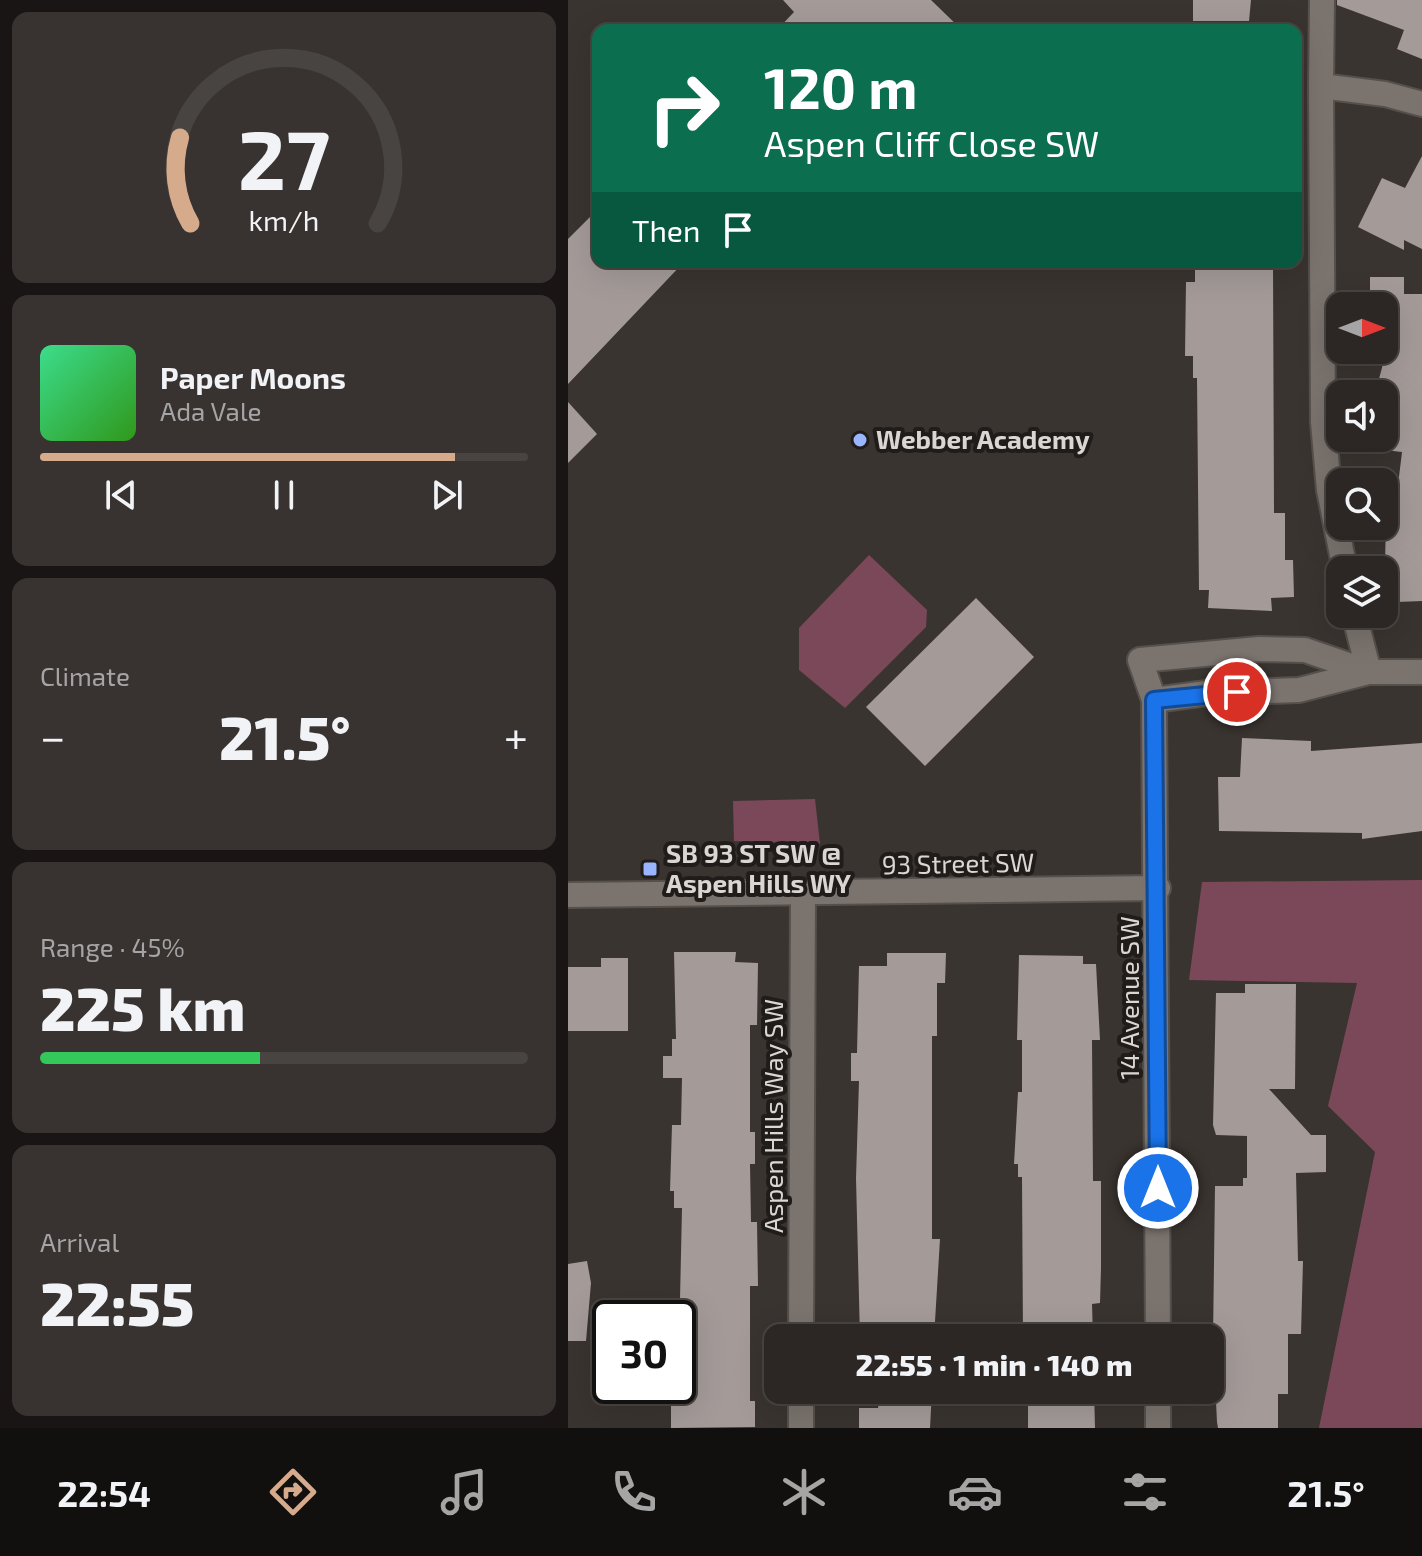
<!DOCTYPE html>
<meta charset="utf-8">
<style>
:root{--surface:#2c2724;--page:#383331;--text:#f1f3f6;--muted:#a6a5a6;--line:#484441;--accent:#d6ab8b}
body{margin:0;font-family:"Exo 2",sans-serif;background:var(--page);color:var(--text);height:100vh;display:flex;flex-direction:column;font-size:30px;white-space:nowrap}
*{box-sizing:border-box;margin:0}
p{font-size:26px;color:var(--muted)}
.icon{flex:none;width:44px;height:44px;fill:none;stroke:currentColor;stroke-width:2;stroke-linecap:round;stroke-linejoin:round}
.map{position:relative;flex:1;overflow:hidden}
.details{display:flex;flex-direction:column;gap:12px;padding:12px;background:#181514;width:568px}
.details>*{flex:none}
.guide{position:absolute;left:24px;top:24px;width:710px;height:244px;border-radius:16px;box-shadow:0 8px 32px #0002,0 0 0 2px var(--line);background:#0b6e4f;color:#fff;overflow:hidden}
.needle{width:52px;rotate:90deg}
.buttons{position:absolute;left:758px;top:292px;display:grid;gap:16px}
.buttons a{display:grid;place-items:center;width:72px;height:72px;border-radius:16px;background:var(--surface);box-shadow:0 8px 32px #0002,0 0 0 2px var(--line);font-size:40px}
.speed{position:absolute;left:24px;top:1300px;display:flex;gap:16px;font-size:40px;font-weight:700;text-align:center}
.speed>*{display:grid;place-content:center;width:104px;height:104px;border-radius:50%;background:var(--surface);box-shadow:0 8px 32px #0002,0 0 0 2px var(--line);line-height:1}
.speed .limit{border:4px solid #111;border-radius:12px;background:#fff;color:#111}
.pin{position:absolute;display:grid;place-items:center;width:68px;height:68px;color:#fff;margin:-34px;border:4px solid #fff;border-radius:50%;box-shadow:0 2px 8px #0007}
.me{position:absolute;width:88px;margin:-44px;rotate:0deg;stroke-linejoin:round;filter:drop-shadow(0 0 6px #0008)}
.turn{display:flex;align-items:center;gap:28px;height:168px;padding:0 40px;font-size:36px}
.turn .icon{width:104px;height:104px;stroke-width:2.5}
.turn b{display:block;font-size:56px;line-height:68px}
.then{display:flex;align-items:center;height:76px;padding:0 40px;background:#0003;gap:16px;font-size:30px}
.big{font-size:60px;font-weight:800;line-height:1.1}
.details .widget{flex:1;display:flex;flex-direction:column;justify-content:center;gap:12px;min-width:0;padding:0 28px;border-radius:16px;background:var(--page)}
.details .dial{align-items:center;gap:0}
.dial svg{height:208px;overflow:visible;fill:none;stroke:var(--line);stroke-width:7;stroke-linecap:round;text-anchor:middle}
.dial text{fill:var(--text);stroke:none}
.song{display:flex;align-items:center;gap:24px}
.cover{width:96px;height:96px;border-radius:12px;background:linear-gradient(135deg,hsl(150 70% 55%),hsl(110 70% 35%))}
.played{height:8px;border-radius:4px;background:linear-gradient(90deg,var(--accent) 85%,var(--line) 85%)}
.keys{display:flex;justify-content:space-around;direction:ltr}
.heat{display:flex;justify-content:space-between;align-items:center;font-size:44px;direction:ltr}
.charge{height:12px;border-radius:6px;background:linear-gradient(90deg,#34c759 45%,var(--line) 0)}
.trip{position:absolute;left:196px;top:1324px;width:460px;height:80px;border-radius:16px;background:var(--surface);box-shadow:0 8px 32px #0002,0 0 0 2px var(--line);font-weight:800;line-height:80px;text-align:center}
.dock{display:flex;height:128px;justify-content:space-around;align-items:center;background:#12100e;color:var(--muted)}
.dock .icon{width:56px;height:56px}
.dock .selected{color:var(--accent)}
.dock b{font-size:36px;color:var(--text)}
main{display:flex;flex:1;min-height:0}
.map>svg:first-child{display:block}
</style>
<main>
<section class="details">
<div class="widget dial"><svg viewBox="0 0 100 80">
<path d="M14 69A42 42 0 1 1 86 69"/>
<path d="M14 69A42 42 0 0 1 10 36" stroke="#d6ab8b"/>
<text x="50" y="56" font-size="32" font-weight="700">27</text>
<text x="50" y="72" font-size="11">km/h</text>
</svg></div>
<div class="widget">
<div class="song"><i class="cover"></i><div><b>Paper Moons</b><p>Ada Vale</p></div></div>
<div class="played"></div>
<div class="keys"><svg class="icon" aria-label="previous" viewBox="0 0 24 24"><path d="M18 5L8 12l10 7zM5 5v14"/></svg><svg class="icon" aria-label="pause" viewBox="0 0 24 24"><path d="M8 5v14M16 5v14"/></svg><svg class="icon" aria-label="next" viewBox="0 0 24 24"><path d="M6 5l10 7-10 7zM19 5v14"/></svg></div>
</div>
<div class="widget"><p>Climate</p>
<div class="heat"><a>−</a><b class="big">21.5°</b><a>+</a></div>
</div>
<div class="widget"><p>Range · 45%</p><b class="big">225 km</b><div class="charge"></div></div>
<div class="widget"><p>Arrival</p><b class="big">22:55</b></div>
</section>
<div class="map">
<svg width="854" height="1428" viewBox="0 0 854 1428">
<rect width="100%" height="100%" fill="#3a3430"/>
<!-- green -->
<g fill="#7b485a">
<polygon points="301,555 359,610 358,627 277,708 231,670 231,628"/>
<polygon points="247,799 252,844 166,841 165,801"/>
<polygon points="854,880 854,1428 751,1428 807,1152 760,1106 789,983 621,980 634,882"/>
</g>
<!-- building -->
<g fill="#a49b99">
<polygon points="215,0 363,0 394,30 209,30 226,12"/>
<polygon points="625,0 683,0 681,21 625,21"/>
<polygon points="769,0 854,0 854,59 829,49 836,30 769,5"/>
<polygon points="854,156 854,249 836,240 836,250 790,227 814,178 837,188"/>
<polygon points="30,209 30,262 116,262 0,384 0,239"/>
<polygon points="627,265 705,265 706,513 717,513 717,560 725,560 726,597 703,598 704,611 640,608 641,590 631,590 629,378 625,378 625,356 617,356 618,282 627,282"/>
<polygon points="802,277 836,277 836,294 854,294 854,601 829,602 828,574 823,574 823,564 817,564 818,518 826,518 834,452 816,450 816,394 807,394 824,330 816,330 816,306 807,306 807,301 802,301"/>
<polygon points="0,402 29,434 0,463"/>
<polygon points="408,598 466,657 357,766 298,707"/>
<polygon points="674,738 743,741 743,751 854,743 854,831 794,839 794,833 651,831 650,777 672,777"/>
<polygon points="106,952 168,952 167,962 190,963 189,1025 182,1025 182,1132 187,1132 187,1164 182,1164 183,1222 189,1222 190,1286 182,1286 182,1401 187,1401 187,1427 103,1428 103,1391 110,1391 114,1208 106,1208 106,1191 102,1191 104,1125 113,1125 114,1078 95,1078 95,1056 104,1056 104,1039 108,1039"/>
<polygon points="319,953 378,953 377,983 369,983 369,1036 364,1036 364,1239 372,1239 366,1338 292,1338 288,1178 291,1081 283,1081 283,1053 289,1053 291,966 319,966"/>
<polygon points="451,955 515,956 515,964 528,964 532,1040 524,1040 525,1181 533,1181 533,1268 532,1303 524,1304 525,1338 455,1338 454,1177 450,1177 450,1164 446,1164 450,1092 454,1092 454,1040 449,1040"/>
<polygon points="33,958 60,958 60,1031 0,1031 0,967 33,967"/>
<polygon points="677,984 728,984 727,1089 701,1089 743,1135 758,1135 758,1172 728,1173 730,1261 735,1261 733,1334 720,1334 720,1394 710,1394 710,1428 650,1428 649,1422 645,1340 647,1186 675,1186 675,1178 679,1178 679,1136 648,1135 645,1125 648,993 677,993"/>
<polygon points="19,1261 23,1283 18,1341 0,1341 0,1264"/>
<polygon points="313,1390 364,1390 362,1428 291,1428 291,1408 310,1408"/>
<polygon points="460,1390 526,1390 527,1428 460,1428"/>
</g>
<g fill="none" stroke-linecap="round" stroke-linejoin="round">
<defs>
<g id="street">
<polyline points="753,86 754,0"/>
<polyline points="777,570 761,490 755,422 753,86 817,94 854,104"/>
<polyline points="786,614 801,672"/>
<polyline points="586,700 639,693 731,690 801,672 854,672"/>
<polyline points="0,895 590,888"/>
<polyline points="233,1338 235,894"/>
<polyline points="590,1338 586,700 572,660 691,649 737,650 801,672"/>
<polyline points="233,1390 233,1428"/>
<polyline points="590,1390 590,1428"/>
</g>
</defs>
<!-- street casing -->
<use href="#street" stroke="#55504c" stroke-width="28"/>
<!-- street -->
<use href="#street" stroke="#7a736e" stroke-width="24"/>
</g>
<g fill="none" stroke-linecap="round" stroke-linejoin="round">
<defs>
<polyline id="route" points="590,1188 586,700 669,692"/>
</defs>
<!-- route casing -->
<use href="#route" stroke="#114b97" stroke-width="20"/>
<!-- route -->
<use href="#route" stroke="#1a73e8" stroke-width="14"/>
</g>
<!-- markers -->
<g fill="#98b5fd" stroke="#1f1c1a" stroke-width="3">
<circle cx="292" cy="440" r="8"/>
<rect x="74" y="861" width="16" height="16" rx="4"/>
</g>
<g text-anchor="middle" stroke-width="8" stroke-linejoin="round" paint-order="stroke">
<!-- poi labels -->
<g font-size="26" font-weight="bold" fill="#dad6d3" stroke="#1f1c1a" text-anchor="start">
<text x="308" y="449">Webber Academy</text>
<text x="98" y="863">SB 93 ST SW @<tspan x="98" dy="30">Aspen Hills WY</tspan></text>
</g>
<!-- street labels -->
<g font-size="26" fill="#dad6d3" stroke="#1f1c1a">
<text transform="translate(390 864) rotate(-1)" y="9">93 Street SW</text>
<text transform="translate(562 998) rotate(-90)" y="9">14 Avenue SW</text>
<text transform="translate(206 1116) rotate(-90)" y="9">Aspen Hills Way SW</text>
</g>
</g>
</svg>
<div class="buttons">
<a><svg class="needle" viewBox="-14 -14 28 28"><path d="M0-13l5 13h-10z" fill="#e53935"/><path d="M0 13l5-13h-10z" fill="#a6a5a6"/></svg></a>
<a><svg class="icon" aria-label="sound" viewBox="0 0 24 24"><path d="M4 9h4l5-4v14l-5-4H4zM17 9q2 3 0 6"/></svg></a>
<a><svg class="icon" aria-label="search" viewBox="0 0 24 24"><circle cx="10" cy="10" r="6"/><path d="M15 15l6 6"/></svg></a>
<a><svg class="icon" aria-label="layers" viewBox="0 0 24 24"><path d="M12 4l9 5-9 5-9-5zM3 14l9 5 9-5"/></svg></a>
</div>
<div class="speed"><div class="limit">30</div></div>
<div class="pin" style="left:669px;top:692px;background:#d93025"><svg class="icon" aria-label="arrive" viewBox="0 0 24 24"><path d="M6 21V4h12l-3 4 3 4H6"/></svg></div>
<svg class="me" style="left:590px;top:1188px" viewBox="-20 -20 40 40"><circle r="17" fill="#1a73e8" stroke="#fff" stroke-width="3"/><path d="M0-11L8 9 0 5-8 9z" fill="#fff"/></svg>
<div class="trip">22:55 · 1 min · 140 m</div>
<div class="guide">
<div class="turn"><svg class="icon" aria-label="right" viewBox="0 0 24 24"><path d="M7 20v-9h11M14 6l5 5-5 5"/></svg><div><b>120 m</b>Aspen Cliff Close SW</div></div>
<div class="then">Then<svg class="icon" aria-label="arrive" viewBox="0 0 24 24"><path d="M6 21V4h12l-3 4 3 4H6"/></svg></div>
</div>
</div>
</main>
<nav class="dock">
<b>22:54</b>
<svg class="icon selected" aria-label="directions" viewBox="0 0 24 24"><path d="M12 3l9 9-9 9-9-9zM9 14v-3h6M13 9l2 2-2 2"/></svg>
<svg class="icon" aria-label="music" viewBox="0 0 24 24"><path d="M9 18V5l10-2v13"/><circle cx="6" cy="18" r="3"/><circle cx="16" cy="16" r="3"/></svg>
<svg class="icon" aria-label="phone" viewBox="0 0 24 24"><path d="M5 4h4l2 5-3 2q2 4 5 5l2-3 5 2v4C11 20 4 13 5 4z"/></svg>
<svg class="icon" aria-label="climate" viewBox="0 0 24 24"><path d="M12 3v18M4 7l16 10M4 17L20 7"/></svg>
<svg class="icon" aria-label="car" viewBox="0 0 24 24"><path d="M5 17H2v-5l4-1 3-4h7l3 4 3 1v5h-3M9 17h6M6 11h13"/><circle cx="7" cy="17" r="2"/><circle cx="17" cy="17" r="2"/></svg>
<svg class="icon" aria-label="filters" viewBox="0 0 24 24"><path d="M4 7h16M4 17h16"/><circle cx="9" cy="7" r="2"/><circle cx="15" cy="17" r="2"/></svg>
<b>21.5°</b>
</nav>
